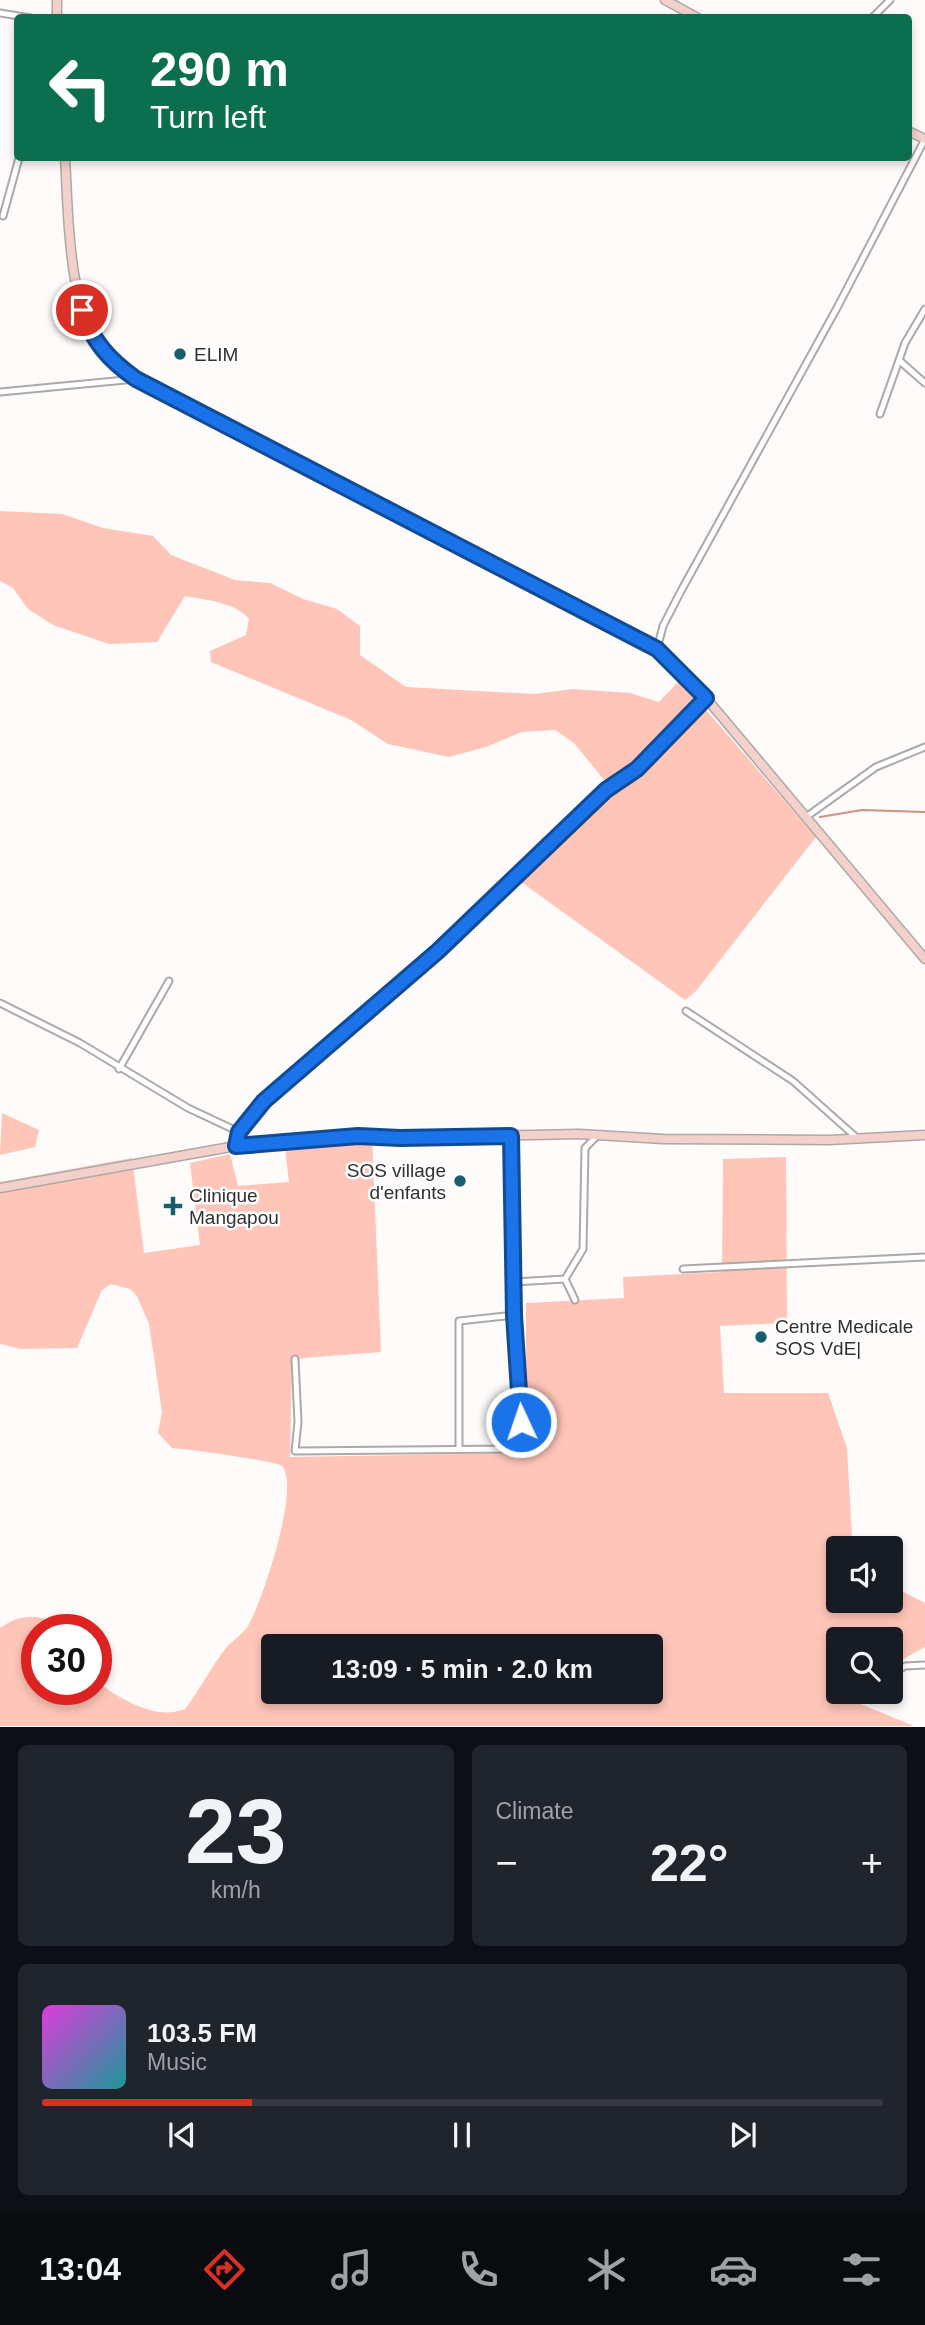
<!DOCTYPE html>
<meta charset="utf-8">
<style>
:root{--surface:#171b24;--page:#20242c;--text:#f1f3f6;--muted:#9ea1a6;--line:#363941;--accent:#d93025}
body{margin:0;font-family:Arial,sans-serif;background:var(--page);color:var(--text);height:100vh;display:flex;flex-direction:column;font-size:26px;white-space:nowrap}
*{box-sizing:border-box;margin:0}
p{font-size:23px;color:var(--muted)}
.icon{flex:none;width:38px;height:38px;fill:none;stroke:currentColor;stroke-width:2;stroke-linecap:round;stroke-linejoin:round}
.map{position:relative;height:1727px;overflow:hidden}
.sheet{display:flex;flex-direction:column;gap:18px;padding:18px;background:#0d0f14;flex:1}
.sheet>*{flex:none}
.top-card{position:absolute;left:14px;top:14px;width:898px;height:147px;border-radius:7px;box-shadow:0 4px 10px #0003;background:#0b6e4f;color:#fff;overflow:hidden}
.controls{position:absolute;left:826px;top:1536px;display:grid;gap:14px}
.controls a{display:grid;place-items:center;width:77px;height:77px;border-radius:7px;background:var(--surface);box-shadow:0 4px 10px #0003;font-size:35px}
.speed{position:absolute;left:21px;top:1614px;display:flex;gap:14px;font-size:35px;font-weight:700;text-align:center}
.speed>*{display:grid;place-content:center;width:91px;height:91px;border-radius:50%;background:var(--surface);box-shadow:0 4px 10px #0003;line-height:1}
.speed .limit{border:10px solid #d22;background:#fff;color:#111}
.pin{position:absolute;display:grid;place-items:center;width:60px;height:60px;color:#fff;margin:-30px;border:4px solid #fff;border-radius:50%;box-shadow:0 2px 7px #0007}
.me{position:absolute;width:77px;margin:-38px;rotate:357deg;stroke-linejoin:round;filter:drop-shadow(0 0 5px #0008)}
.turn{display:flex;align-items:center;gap:24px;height:147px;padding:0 21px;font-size:32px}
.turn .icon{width:91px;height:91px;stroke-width:2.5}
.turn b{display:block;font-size:49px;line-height:60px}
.big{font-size:52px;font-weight:700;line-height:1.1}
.sheet .card{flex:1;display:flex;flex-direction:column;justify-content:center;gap:10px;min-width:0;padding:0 24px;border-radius:10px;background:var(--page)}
.sheet .dial{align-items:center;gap:0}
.dial b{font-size:91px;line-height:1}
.song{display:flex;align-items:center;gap:21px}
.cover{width:84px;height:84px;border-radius:10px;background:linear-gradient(135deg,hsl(300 70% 55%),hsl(180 70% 35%))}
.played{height:7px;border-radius:4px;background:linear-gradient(90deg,var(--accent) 25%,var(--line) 25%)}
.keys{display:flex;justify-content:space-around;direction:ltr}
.heat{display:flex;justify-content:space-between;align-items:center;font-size:38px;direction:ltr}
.sheet .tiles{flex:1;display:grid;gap:18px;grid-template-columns:1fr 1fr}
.card:last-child{grid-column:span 2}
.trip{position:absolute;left:261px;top:1634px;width:402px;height:70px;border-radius:7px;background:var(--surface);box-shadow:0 4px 10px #0003;font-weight:700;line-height:70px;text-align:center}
.menu{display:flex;height:112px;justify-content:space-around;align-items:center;background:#090b0e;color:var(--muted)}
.menu .icon{width:49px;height:49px}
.menu .selected{color:var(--accent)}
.menu b{font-size:32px;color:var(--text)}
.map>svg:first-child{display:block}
</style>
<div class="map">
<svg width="925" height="1727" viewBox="0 0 925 1727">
<rect width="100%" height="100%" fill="#fefbfa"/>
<!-- green -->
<g fill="#fec5b8" fill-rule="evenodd">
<path d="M0 511 62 514 103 528 153 536 171 555 235 580 270 583 303 599 337 609 360 626V655L406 687 535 694 572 689 630 693 659 702 680 680 816 837 696 991 685 1000 517 879 614 792 574 743 555 730 522 732 486 747 449 757 388 744 351 720 211 662 210 651 246 635 249 619C235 602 206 600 185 596L157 642 109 644 53 625 28 609 13 588 0 581Z"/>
<polygon points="2,1113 39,1130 35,1147 0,1155"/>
<path d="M343 1134 372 1136 381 1352 292 1359 290 1457 526 1453V1303L624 1298 623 1277 722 1272 723 1159 786 1157 787 1323 720 1326 724 1393H828L847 1448 852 1537 886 1536 889 1549H838V1601H891V1557L898 1589 925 1603V1647L891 1666V1640H838V1692H854L853 1701 914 1726H0V1628C24 1610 46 1616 70 1629H37V1689H96V1681C120 1699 156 1721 185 1709 201 1689 211 1666 227 1647 234 1639 244 1634 249 1624 262 1601 301 1487 282 1466 277 1461 186 1449 172 1448L158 1433 162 1412 149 1324 137 1296 130 1289 111 1284 102 1290 77 1348 21 1349 0 1344V1182L132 1158 144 1253 200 1245 190 1163 230 1154 238 1186 289 1182 284 1138ZM273 1647H651V1692H273Z"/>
</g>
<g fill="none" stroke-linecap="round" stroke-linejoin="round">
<!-- stream -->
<polyline stroke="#cc9183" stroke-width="2" points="820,817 862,810 925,812"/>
<defs>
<g id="street">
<polyline points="0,13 31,18"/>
<polyline points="872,18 890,0"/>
<polyline points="3,216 19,158"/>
<polyline points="901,362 925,383"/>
<polyline points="0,392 136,379"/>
<polyline points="880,414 905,343 925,309"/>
<polyline points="657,649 663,626 681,591 838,306 925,139"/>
<polyline points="806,817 876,767 925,747"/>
<polyline points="0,1003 80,1043 188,1108 239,1132"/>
<polyline points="686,1011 793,1081 857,1138"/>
<polyline points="119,1069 169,981"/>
<polyline points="236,1146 239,1132 264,1101 438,951 606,790 637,769 706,698"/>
<polyline points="683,1269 925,1257"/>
<polyline points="565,1279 575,1300"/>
<polyline points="514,1282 565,1279 583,1249 585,1148 597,1136"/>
<polyline points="295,1359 298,1422 295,1451 522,1449 514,1315 511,1136"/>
<polyline points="459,1448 459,1321 514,1315"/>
<polyline points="891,1675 905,1666 925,1665"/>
</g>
<g id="secondary">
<polyline points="57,0 57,18"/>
<polyline points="665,0 698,18"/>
<polyline points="908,131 925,139"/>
<path d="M65 158C69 219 66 312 110 360 117 367 127 373 136 379L657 649 706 698 925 959"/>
<polyline points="0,1188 236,1146 358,1136 400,1138 579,1134 663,1139 829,1140 925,1135"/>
</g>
</defs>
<!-- street casing -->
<use href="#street" stroke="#aca9a8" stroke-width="9"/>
<!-- secondary casing -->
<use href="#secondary" stroke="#aca9a8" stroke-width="11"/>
<!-- street -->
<use href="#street" stroke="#fff" stroke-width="5"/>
<!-- secondary -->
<use href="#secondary" stroke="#f3d0c9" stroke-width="8"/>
</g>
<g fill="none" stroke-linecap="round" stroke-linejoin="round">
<defs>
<path id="route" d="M82 310C92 341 109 360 136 379L657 649 706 698 637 769 606 790 438 951 264 1101 239 1132 236 1146 358 1136 400 1138 511 1136 514 1315 521 1422"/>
</defs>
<!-- route casing -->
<use href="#route" stroke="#114b97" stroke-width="18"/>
<!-- route -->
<use href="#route" stroke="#1a73e8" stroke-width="12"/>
</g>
<!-- markers -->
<g fill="#16606e" stroke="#fff" stroke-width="2.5">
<circle cx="180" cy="354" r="7"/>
<circle cx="460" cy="1181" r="7"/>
<path d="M169.5 1195.5h7v7h7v7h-7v7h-7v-7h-7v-7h7z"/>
<circle cx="761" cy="1337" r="7"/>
</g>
<g text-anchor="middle" stroke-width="5" stroke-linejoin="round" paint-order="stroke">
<!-- poi labels -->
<g font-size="19" fill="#323030" stroke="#fff" text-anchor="start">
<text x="194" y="361">ELIM</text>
<text x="446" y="1177" text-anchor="end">SOS village<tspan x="446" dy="22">d'enfants</tspan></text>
<text x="189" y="1202">Clinique<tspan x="189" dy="22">Mangapou</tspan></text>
<text x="775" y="1333">Centre Medicale<tspan x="775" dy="22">SOS VdE|</tspan></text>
</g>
</g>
</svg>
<div class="controls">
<a><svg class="icon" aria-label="sound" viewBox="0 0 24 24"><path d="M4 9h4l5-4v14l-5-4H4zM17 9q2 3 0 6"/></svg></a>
<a><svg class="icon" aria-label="search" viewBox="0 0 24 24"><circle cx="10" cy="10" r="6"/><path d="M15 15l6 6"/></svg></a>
</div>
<div class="speed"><div class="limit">30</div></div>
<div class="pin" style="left:82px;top:310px;background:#d93025"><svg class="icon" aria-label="arrive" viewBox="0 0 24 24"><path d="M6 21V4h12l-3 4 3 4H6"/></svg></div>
<svg class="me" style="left:521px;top:1422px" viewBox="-20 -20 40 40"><circle r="17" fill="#1a73e8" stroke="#fff" stroke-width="3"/><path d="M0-11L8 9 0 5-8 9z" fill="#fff"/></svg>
<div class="trip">13:09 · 5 min · 2.0 km</div>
<div class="top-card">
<div class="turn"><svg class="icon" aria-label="left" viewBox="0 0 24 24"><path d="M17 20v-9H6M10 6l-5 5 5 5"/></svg><div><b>290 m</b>Turn left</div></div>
</div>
</div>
<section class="sheet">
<div class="tiles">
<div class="card dial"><b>23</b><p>km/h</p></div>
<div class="card"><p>Climate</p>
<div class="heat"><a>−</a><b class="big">22°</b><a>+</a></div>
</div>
<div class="card">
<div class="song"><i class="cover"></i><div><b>103.5 FM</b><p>Music</p></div></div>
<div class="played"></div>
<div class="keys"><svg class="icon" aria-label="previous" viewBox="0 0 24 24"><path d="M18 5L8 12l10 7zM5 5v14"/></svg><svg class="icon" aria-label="pause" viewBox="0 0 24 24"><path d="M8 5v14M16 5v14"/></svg><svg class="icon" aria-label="next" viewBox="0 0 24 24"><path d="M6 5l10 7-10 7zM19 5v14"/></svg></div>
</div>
</div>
</section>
<nav class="menu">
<b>13:04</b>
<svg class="icon selected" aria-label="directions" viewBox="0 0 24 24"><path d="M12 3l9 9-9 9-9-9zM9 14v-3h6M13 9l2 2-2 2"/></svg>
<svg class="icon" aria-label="music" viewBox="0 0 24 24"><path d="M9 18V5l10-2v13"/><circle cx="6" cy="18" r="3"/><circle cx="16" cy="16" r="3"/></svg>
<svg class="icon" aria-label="phone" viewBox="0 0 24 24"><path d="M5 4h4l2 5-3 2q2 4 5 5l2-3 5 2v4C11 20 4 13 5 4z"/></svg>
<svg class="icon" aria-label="climate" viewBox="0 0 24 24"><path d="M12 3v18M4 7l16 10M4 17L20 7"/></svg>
<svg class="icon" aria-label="car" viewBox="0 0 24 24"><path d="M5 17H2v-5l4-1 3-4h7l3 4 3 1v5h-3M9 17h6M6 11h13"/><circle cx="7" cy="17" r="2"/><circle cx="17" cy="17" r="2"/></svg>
<svg class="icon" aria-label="filters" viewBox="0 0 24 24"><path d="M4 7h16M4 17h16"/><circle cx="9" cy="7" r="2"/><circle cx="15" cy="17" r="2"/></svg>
</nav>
